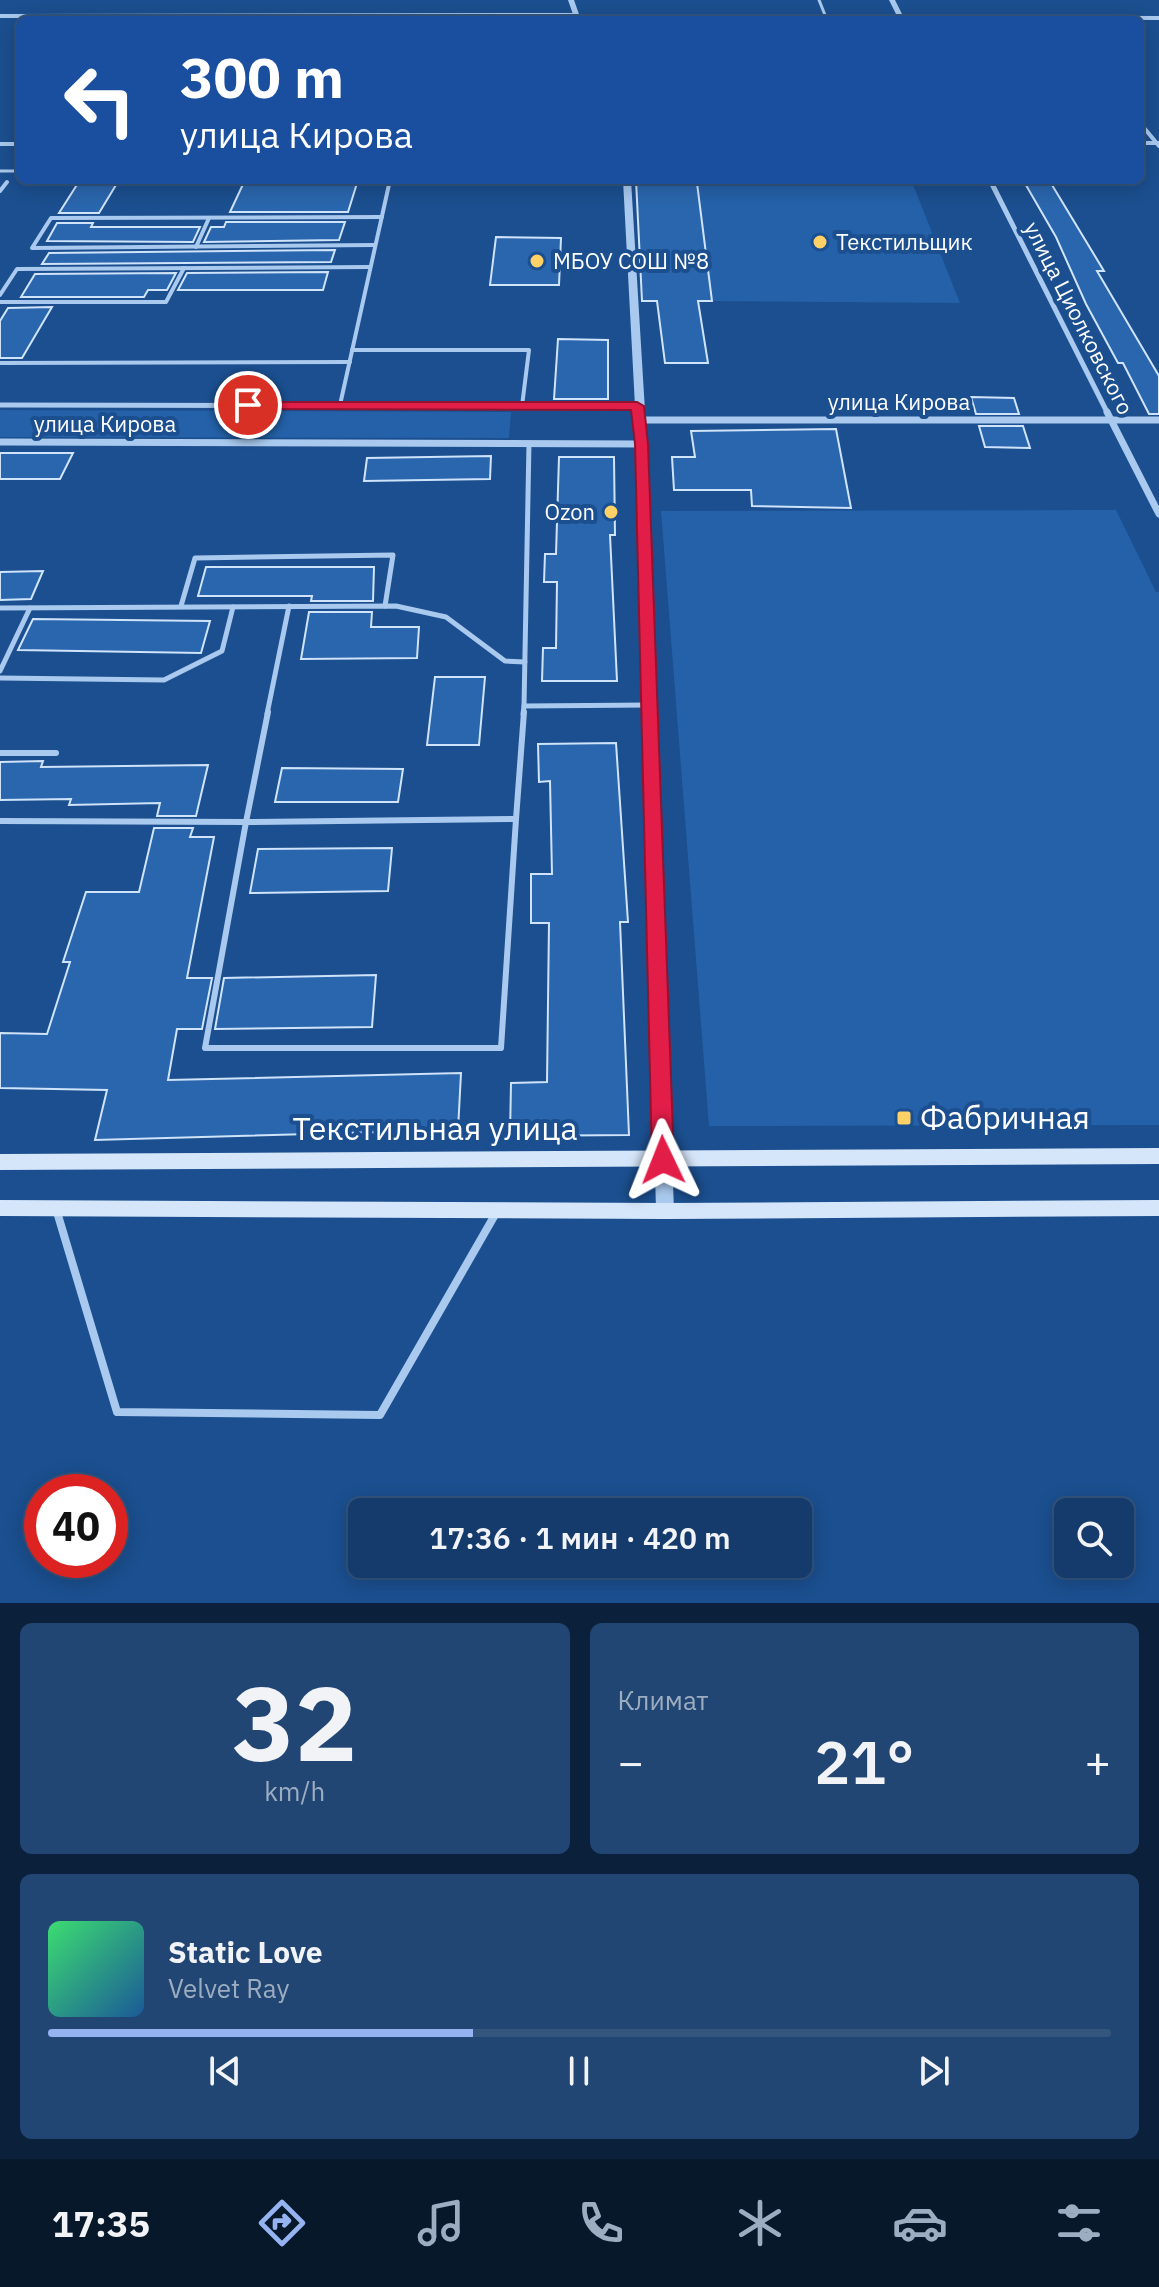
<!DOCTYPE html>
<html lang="ru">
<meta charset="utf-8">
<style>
:root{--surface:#143b6b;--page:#214673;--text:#f1f3f6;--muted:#9dadc1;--line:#33557e;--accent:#95b2f1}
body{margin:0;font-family:"IBM Plex Sans",sans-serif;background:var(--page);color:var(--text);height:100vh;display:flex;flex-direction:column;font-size:30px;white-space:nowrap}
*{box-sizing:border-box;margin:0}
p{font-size:26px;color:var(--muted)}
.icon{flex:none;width:44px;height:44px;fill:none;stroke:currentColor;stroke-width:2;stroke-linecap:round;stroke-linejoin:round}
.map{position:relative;height:1603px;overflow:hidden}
.sheet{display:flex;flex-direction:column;gap:20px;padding:20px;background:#0b203b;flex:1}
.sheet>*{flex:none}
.top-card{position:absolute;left:16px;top:16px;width:1128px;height:168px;border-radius:12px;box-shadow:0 4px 20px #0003,0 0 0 2px var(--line);background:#1a4fa0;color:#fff;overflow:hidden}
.controls{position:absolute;left:1054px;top:1498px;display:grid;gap:16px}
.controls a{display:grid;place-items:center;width:80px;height:80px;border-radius:12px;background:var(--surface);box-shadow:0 4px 20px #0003,0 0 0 2px var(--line);font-size:40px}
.speed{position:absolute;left:24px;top:1474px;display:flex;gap:16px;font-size:40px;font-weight:700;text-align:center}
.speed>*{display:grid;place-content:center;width:104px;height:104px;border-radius:50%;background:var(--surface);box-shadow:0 4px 20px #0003,0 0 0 2px var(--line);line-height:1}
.speed .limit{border:12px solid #d22;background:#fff;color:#111}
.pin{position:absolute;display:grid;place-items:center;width:68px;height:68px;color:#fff;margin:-34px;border:4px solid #fff;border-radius:50%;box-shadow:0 2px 8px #0007}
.me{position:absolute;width:88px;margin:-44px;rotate:358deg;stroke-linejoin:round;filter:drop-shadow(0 0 6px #0008)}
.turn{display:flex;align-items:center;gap:28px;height:168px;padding:0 32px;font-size:36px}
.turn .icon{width:104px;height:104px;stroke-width:2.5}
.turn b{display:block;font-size:56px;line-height:68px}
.big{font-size:60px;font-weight:600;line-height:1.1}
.sheet .card{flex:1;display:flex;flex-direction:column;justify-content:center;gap:12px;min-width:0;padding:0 28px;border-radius:12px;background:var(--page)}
.sheet .dial{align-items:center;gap:0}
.dial b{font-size:104px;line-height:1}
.song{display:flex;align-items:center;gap:24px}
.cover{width:96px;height:96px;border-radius:12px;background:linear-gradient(135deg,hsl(140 70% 55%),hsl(210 70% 35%))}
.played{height:8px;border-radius:4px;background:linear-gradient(90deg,var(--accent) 40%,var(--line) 40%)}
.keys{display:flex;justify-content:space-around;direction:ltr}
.heat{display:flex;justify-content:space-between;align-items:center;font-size:44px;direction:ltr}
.sheet .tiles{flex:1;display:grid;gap:20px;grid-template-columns:1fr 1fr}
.card:last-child{grid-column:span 2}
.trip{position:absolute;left:348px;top:1498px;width:464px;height:80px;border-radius:12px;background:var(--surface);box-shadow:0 4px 20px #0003,0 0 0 2px var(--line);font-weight:600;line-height:80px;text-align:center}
.dock{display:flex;height:128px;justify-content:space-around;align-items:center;background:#08182b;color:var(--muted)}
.dock .icon{width:56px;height:56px}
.dock .active{color:var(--accent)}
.dock b{font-size:36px;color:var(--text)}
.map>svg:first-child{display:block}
</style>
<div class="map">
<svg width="1159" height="1603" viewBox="0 0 1159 1603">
<rect width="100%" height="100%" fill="#1b4f8f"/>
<!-- green -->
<g fill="#2461a8">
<polygon points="912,182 960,303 712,301 697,183"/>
<polygon points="0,410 511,412 509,438 0,437"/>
<polygon points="1116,510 1156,592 1159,592 1159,1125 709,1126 661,511"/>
</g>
<!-- building -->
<g fill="#2a66ad" stroke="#cfe3fa" stroke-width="2">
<polygon points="80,180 119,180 99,213 59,213"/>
<polygon points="245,180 358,180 348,212 230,212"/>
<polygon points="636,180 697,183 712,301 698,301 708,363 665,363 657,301 642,301"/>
<polygon points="1023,180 1049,180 1104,271 1097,271 1159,376 1159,414 1149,414 1123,363 1118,363 1086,304 1056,237"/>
<polygon points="226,222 345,222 339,240 204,242 211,227 224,227"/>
<polygon points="57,223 93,223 91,227 200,227 193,242 47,241"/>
<polygon points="496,237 561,238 559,285 490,285"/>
<polygon points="335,250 331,262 42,264 49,253"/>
<polygon points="328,272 323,290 178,290 187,273"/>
<polygon points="176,273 167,290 148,290 144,297 21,297 35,274"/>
<polygon points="52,307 22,358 0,358 0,321 8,308"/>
<polygon points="558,339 608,340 608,399 554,399"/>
<polygon points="971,397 1014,398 1019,414 976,414"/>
<polygon points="979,426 1023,426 1030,448 985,447"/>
<polygon points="836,429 851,508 752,506 751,490 674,490 672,457 695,457 691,431"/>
<polygon points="0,453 73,453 60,479 0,479"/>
<polygon points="491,456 490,479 364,481 367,458"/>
<polygon points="559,457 614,457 615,535 610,535 617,681 542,681 543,648 556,648 557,582 544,582 545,554 556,554"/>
<polygon points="206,567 374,567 373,601 311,601 312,596 198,596"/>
<polygon points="43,571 31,599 0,600 0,572"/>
<polygon points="309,612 372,612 371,627 419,627 417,658 301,659"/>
<polygon points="33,619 210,621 201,653 18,650"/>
<polygon points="435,677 485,677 479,745 427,745"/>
<polygon points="616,743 628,922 620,922 629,1135 510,1136 511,1083 547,1082 549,923 531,923 531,874 552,874 550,781 539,782 538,744"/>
<polygon points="43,761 41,767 208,765 196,816 157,816 160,803 69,805 71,799 0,800 0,762"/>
<polygon points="282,768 403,769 398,802 275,802"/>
<polygon points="154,828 193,828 190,837 214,837 187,978 212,978 202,1029 177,1029 168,1080 461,1073 458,1130 95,1140 107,1090 0,1088 0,1033 47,1034 70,962 63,962 86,892 139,892"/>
<polygon points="392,848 388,891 250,893 258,849"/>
<polygon points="376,975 372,1027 215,1029 224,978"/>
</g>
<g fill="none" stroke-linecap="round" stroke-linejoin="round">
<!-- service-far4 -->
<g stroke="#a9c9ee" stroke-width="3">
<polyline points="819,0 827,20"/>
<polyline points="827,19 902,20"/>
<polyline points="0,171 20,171"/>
</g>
<!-- service-far3 -->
<g stroke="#a9c9ee" stroke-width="4">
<polyline points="0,191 7,182"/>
<polyline points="375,245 32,248 51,218 382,217"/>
<polyline points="196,247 209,218"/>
<polyline points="0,295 17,269 370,267"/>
<polyline points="0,302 166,302 184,268"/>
<polyline points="352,350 529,350 522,406"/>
<polyline points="0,363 350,362"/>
<polyline points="340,405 390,180"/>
</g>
<!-- service-far2 -->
<g stroke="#a9c9ee" stroke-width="5">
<polyline points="181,606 195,558 393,555 385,606"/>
<polyline points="0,608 396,606 446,617 505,661 525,662"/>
<polyline points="0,671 30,608"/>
<polyline points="0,678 164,680 222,651 233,607"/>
<polyline points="524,706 529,443"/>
<polyline points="267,714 289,606"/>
<polyline points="523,714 524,706 649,705"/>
</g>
<!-- service-far1 -->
<g stroke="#a9c9ee" stroke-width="6">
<polyline points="0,753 56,753"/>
<polygon points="516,819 501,1048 205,1048 246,822"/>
<polyline points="516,819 524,712"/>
<polyline points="0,821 246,822 268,712"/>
</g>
<!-- service -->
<polyline stroke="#a9c9ee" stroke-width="8" points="57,1212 117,1412 380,1415 496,1213"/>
<!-- minor-far2 -->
<g stroke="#a9c9ee" stroke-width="4">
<polyline points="0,16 576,15"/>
<polyline points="901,17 1159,18"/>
<polyline points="1140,123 1159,146"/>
</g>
<!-- minor-far1 -->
<g stroke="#a9c9ee" stroke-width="5">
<polyline points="990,180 1108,414"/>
<polyline points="0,405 637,406"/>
</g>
<!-- minor -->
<g stroke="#a9c9ee" stroke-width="7">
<polyline points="1107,412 1159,514"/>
<polyline points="640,420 1159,420"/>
<polyline points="0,442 642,444"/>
</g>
<!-- tertiary -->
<g fill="#a9c9ee" fill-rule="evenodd">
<polygon points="568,0 574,0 581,20 575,20"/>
<polygon points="889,0 895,0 905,20 899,20"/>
<rect x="1140" y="141" width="19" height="4"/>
<rect x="0" y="142" width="20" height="4"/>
<polygon points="623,180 631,180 647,444 674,1211 671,1216 665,1218 659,1216 656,1211 637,444"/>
</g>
<!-- secondary -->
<g fill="#d6e6fa" fill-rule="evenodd">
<polygon points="1159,1148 1159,1164 0,1170 0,1154"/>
<polygon points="0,1200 665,1203 1159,1200 1159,1216 665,1219 0,1216"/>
</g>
</g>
<!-- route -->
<polygon fill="#e11d48" stroke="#92132f" stroke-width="2" points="243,402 637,402 644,406 648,444 674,1160 671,1166 663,1169 655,1166 652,1160 635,444 631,410 248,409 243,408"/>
<!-- markers -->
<g fill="#ffd166" stroke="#1b4f8f" stroke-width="3">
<circle cx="820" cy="242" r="8"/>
<circle cx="537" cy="261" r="8"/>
<circle cx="611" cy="512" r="8"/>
<rect x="896" y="1110" width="16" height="16" rx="4"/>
</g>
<g text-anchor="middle" stroke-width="8" stroke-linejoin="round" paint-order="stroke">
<!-- far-poi labels -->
<g font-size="22" fill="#fff" stroke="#1b4f8f" text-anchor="start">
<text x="836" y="250">Текстильщик</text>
<text x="553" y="269">МБОУ СОШ №8</text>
<text x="595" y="520" text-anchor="end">Ozon</text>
</g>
<!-- far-street labels -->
<g font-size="22" fill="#fff" stroke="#1b4f8f">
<text transform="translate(1079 318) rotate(63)" y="8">улица Циолковского</text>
<text x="899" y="410">улица Кирова</text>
<text x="105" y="432">улица Кирова</text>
</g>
<!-- near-poi labels -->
<g font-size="32" fill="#fff" stroke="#1b4f8f" text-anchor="start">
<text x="920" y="1129">Фабричная</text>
</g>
<!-- near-street labels -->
<g font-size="32" fill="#fff" stroke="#1b4f8f">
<text x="435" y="1140">Текстильная улица</text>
</g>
</g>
</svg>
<div class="controls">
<a><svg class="icon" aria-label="search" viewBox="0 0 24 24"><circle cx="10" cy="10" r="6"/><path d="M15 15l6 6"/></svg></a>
</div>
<div class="speed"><div class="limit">40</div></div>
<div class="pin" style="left:248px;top:405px;background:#d93025"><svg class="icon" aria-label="arrive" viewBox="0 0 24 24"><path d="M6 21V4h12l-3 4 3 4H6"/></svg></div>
<svg class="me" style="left:663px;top:1160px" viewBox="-20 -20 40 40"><path d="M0-17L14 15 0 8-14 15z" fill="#e11d48" stroke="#fff" stroke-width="4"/></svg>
<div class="trip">17:36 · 1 мин · 420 m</div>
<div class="top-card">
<div class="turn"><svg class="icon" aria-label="left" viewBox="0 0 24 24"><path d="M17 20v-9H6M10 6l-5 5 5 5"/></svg><div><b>300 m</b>улица Кирова</div></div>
</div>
</div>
<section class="sheet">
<div class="tiles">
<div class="card dial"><b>32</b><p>km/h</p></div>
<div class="card"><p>Климат</p>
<div class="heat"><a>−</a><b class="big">21°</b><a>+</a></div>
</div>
<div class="card">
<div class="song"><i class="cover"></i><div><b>Static Love</b><p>Velvet Ray</p></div></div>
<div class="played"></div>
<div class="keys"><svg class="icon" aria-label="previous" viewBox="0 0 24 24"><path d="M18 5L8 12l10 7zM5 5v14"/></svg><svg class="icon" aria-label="pause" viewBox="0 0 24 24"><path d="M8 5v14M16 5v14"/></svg><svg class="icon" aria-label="next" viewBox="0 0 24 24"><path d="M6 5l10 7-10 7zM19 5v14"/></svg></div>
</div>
</div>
</section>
<nav class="dock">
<b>17:35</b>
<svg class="icon active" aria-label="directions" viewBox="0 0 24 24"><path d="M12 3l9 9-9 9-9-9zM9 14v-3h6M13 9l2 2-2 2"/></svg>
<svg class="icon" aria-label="music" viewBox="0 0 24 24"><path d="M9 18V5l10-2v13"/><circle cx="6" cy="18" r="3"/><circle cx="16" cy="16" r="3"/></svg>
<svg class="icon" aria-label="phone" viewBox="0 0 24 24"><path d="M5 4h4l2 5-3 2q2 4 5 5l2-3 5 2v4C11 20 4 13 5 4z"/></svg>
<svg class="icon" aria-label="climate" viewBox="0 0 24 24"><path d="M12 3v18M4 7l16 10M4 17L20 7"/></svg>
<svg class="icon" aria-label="car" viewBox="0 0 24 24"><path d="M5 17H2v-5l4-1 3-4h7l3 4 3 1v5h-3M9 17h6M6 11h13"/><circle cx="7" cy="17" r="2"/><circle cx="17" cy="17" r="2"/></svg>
<svg class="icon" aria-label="filters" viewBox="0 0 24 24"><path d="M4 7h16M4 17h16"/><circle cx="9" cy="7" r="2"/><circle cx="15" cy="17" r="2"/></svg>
</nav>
